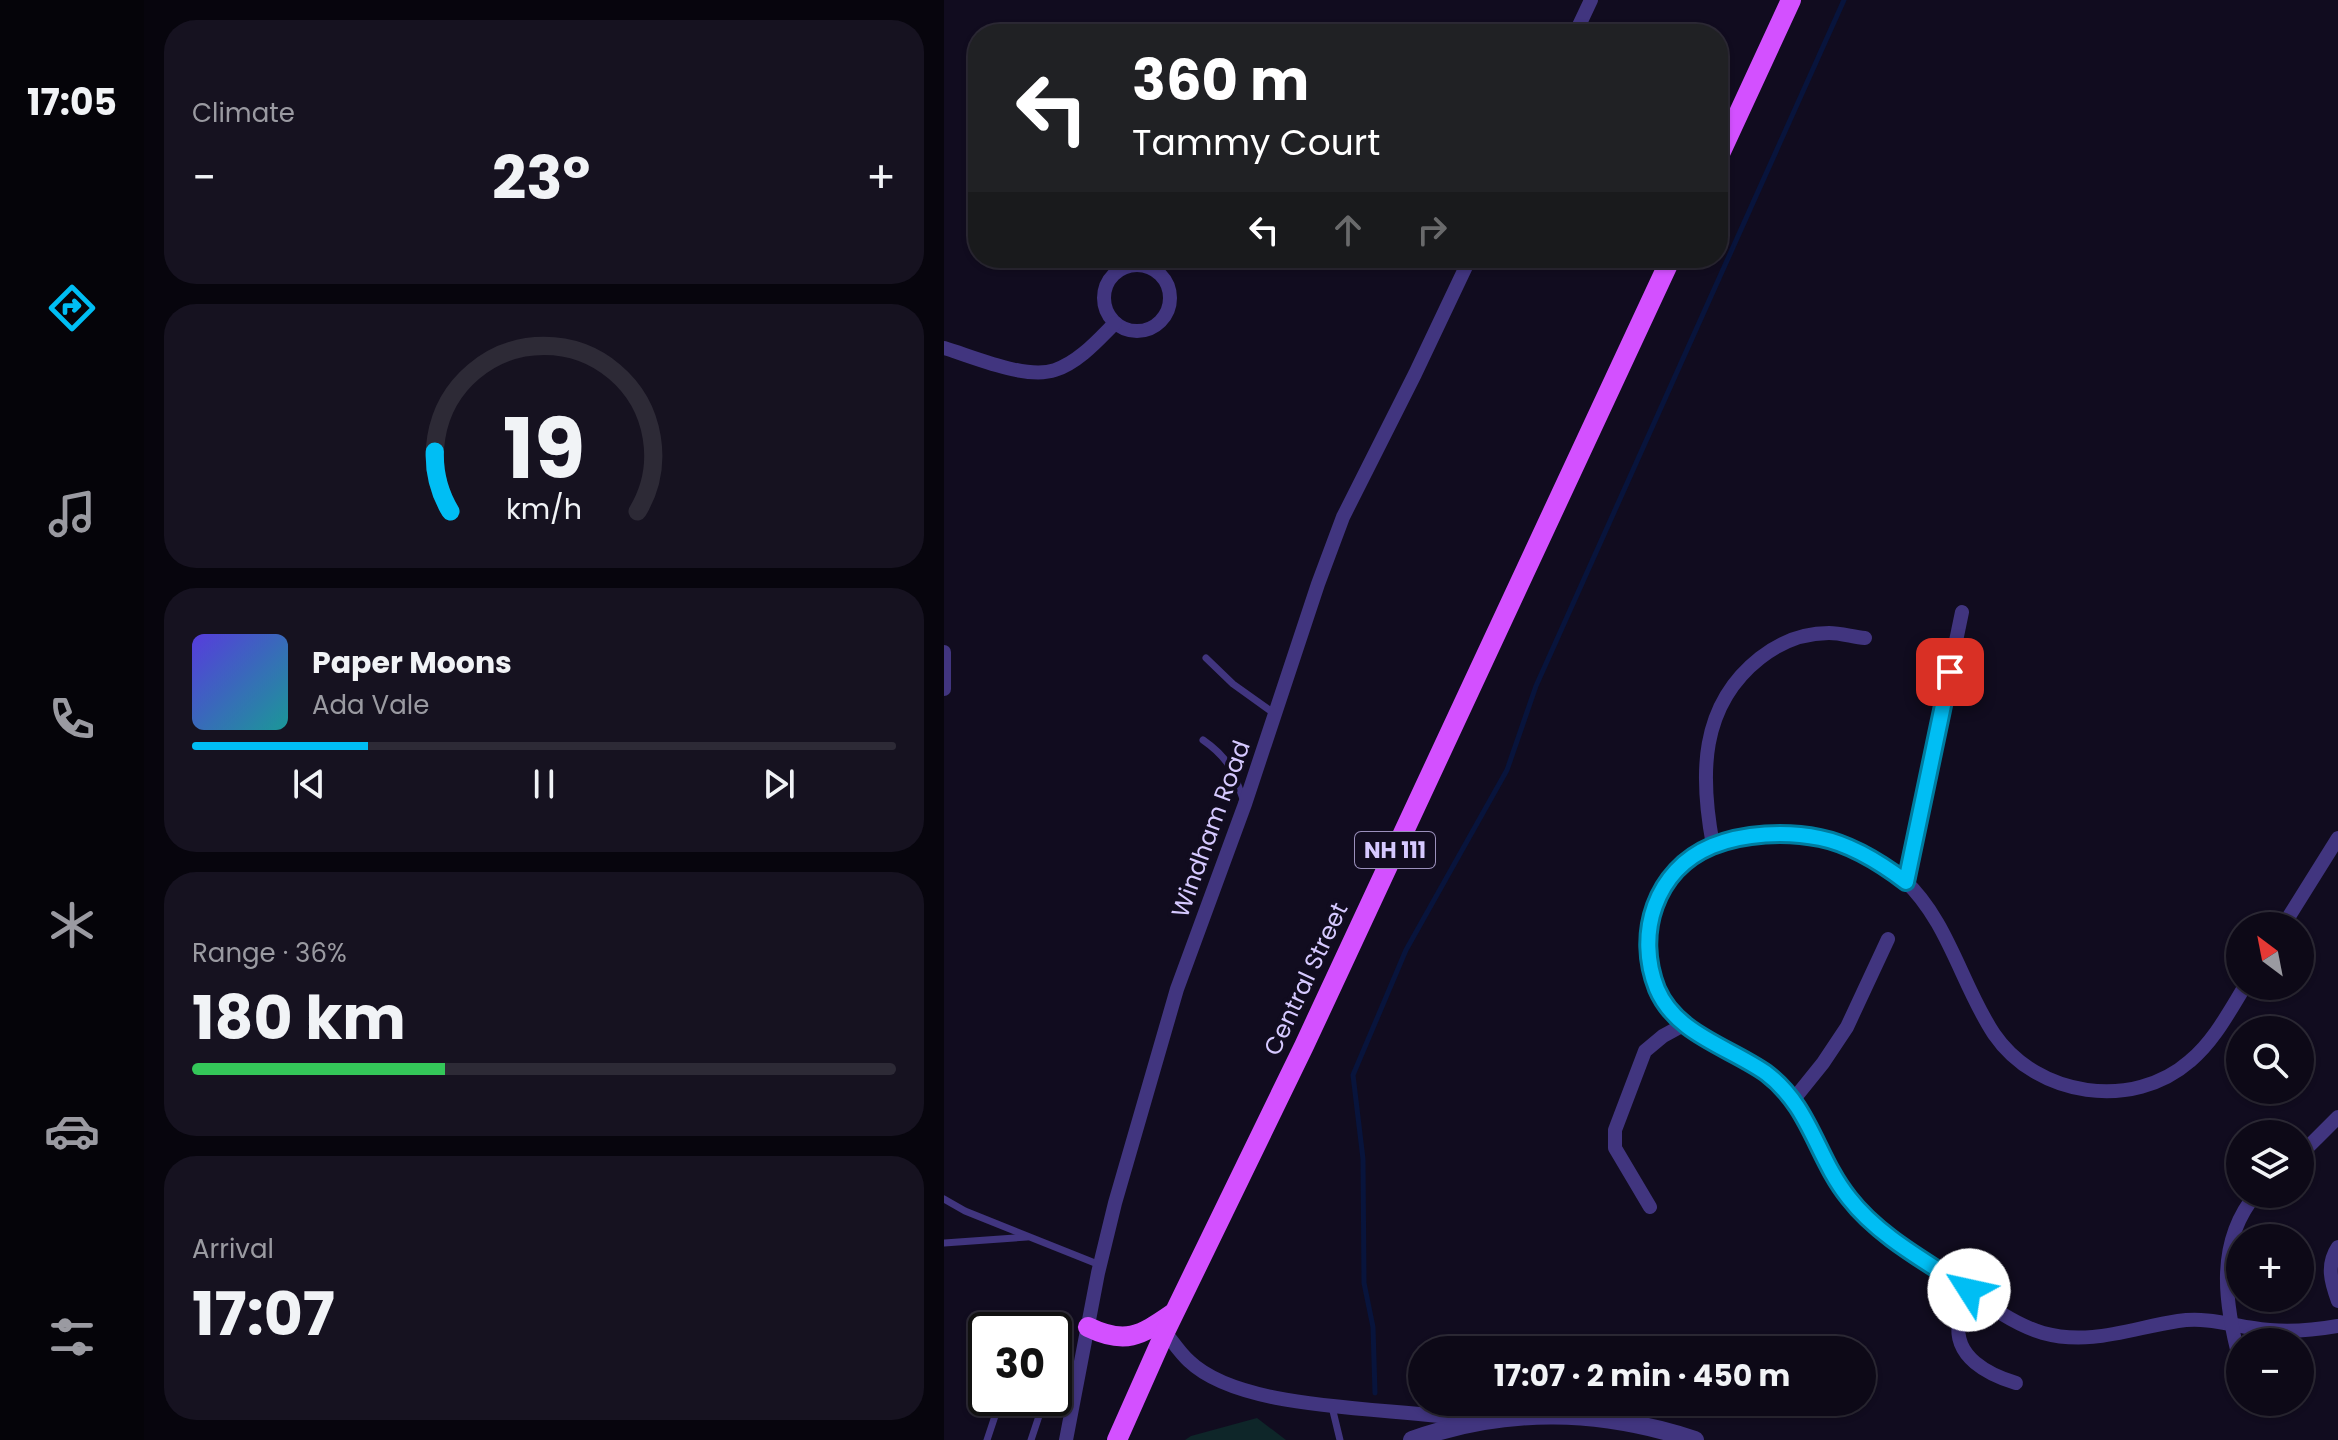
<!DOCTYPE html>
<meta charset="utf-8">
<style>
:root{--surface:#0d0917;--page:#161220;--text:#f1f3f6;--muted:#9a9aa1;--line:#2d2a36;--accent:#00bef4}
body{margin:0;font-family:Poppins,sans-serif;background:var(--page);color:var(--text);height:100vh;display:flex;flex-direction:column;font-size:30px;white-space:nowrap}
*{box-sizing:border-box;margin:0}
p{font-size:26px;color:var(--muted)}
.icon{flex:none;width:44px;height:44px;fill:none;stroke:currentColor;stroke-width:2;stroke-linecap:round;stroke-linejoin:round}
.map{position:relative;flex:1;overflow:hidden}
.drawer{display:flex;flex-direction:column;gap:20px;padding:20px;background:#07050d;width:800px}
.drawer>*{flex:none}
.hud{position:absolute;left:24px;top:24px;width:760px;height:244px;border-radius:32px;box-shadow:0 2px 6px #0004,0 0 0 2px var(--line);background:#202124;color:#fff;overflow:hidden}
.needle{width:52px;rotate:328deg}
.controls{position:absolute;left:1282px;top:912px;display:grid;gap:16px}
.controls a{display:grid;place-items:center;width:88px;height:88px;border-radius:50%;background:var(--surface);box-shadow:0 2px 6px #0004,0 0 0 2px var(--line);font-size:40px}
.speed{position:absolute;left:24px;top:1312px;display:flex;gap:16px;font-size:40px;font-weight:700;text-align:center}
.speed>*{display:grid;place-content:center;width:104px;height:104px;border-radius:50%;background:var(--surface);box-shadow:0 2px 6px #0004,0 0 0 2px var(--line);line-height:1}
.speed .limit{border:4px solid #111;border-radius:12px;background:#fff;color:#111}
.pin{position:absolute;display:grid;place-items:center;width:68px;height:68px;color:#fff;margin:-34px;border-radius:16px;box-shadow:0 4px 12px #0006}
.me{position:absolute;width:88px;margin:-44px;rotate:305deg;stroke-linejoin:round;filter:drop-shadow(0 0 6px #0008)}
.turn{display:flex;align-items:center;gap:28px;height:168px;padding:0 32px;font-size:36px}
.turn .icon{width:104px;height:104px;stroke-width:2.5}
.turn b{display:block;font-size:56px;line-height:68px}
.lanes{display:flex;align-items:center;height:76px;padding:0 32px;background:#0003;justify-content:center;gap:40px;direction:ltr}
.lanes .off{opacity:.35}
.big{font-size:60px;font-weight:700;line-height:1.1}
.drawer .tile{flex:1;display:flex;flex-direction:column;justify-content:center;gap:12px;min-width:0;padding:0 28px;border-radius:32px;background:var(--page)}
.drawer .dial{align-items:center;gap:0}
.dial svg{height:208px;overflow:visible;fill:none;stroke:var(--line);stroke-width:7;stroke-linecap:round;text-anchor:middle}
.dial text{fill:var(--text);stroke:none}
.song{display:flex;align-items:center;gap:24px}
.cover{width:96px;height:96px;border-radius:12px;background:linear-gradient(135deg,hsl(250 70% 55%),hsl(180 70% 35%))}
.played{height:8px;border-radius:4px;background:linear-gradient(90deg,var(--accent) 25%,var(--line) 25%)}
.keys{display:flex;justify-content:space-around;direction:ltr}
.heat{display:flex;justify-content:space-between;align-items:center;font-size:44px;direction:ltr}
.charge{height:12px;border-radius:6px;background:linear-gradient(90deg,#34c759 36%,var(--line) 0)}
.trip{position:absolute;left:464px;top:1336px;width:468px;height:80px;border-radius:40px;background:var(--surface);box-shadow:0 2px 6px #0004,0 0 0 2px var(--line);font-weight:700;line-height:80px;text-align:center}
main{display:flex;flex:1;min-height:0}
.tab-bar{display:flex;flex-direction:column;width:144px;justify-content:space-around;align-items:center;background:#050409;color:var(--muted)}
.tab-bar .icon{width:56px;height:56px}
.tab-bar .current{color:var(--accent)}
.tab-bar b{font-size:36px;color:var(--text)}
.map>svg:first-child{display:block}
</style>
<main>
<nav class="tab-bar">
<b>17:05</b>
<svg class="icon current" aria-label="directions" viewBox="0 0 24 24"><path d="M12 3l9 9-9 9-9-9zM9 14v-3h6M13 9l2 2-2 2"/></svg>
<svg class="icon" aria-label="music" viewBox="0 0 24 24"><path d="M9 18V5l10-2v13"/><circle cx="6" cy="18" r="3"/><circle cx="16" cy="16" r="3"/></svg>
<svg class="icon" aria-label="phone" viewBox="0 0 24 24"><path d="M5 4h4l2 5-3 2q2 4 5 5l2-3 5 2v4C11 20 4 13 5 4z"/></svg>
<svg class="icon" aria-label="climate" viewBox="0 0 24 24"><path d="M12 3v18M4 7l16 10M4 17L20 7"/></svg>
<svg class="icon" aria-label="car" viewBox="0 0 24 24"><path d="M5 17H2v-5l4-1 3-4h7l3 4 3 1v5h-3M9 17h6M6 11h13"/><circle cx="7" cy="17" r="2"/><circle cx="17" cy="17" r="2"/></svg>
<svg class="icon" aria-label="filters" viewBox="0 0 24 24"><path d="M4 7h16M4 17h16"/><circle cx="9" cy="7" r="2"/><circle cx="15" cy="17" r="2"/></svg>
</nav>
<section class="drawer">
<div class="tile"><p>Climate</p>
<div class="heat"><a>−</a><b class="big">23°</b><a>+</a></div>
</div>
<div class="tile dial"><svg viewBox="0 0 100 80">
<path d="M14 69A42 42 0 1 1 86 69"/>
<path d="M14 69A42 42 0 0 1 8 46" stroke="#00bef4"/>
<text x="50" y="56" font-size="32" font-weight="700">19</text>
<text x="50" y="72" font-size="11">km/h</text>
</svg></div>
<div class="tile">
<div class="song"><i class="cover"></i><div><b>Paper Moons</b><p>Ada Vale</p></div></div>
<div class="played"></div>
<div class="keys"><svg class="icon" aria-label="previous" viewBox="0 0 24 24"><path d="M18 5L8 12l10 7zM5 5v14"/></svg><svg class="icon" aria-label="pause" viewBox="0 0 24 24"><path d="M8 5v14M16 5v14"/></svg><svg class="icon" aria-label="next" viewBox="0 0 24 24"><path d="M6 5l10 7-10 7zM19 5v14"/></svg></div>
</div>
<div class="tile"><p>Range · 36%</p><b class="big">180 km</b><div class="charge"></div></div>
<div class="tile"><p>Arrival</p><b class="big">17:07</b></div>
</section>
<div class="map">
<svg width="1394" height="1440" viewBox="0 0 1394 1440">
<rect width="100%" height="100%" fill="#110c1f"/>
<!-- green -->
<polygon fill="#0e2629" points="313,1418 342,1440 241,1440 247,1436"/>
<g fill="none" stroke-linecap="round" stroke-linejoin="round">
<!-- stream -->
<polyline stroke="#08143c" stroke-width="5" points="431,1393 429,1327 420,1283 419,1159 409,1075 462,950 563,770 592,686 900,0"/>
<!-- service -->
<g stroke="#41357f" stroke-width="7">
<polyline points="212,271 219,258"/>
<polyline points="262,658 289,684 331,714"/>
<path d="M259 740C285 758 290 772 300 802"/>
<polyline points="0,1199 21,1211 156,1265"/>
<polyline points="0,1243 83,1237"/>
<polyline points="110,1396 130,1403"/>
<polyline points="388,1407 396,1440"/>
<polyline points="43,1440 57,1398"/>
<polyline points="87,1440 101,1398"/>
</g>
<!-- minor -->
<g stroke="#41357f" stroke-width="14">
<polyline points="631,34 647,0"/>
<circle cx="193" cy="298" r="33"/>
<path d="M0 348C30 357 82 380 111 370 135 362 154 340 171 323"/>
<polyline points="0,652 0,689"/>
<path d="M769 845C756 776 755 706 816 658 835 643 859 633 885 633 897 633 909 637 921 638"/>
<polyline points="962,882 1018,612"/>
<polyline points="1339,926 1394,838"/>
<path d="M1301 986C1285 1012 1270 1041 1246 1061 1189 1111 1093 1097 1050 1034 1018 986 1004 920 960 880 947 869 931 862 916 854 888 839 858 832 826 835 788 839 753 847 727 877 710 897 702 923 704 948 710 1049 805 1039 851 1100 873 1130 881 1168 904 1198 928 1229 965 1249 997 1271 1029 1293 1062 1322 1099 1333 1146 1346 1188 1328 1234 1321 1261 1317 1283 1324 1309 1328 1337 1333 1366 1331 1394 1326"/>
<polyline points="850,1099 879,1063 903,1027 944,939"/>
<polyline points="1356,1155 1394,1117"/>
<polyline points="706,1207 671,1148 671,1130 701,1051 719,1036 741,1024"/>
<path d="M1394 1247C1382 1265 1387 1282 1394 1301"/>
<path d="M1025 1290C1022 1301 1017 1311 1015 1322 1009 1357 1045 1375 1072 1383"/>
<path d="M221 1332C229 1342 236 1353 245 1361 300 1414 455 1406 531 1421"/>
<path d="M1296 1361C1281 1305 1271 1243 1312 1194"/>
<polyline points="122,1440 154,1273 171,1203 233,989 301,804 374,584 399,517 471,374 526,258"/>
</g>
<!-- tertiary -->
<path stroke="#41357f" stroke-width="18" d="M468 1440C563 1406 656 1409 751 1440"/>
<!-- primary -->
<g stroke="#d350ff" stroke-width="20">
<polyline points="774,158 847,0"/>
<path d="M144 1327C181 1345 196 1336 228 1314"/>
<polyline points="173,1440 221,1332 360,1046 727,258"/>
</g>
</g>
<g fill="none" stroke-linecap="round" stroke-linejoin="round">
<defs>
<path id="route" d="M1006 672 962 882C937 863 906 844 876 838 842 831 800 833 768 846 711 870 691 934 713 989 732 1034 785 1047 822 1073 867 1107 872 1157 905 1198 935 1237 985 1263 1025 1290"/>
</defs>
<!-- route casing -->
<use href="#route" stroke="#007c9f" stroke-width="20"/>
<!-- route -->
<use href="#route" stroke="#00bef4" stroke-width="14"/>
</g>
<g text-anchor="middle" stroke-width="8" stroke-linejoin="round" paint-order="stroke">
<!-- shield labels -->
<rect fill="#110c1f" stroke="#9b90bc" stroke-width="2" x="411" y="832" width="80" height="36" rx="6"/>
<g font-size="22" font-weight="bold" fill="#d6c9ff">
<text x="451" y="858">NH 111</text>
</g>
<!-- street labels -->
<g font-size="24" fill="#d6c9ff" stroke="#110c1f">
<text transform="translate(267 829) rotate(-70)" y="8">Windham Road</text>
<text transform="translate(362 979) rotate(-65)" y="8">Central Street</text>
</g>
</g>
</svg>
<div class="controls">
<a><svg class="needle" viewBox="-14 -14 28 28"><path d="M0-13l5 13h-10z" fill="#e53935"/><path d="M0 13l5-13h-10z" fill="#9a9aa1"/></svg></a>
<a><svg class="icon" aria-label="search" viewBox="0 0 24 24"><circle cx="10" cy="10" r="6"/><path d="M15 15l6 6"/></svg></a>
<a><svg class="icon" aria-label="layers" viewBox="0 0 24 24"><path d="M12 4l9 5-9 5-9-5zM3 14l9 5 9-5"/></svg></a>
<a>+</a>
<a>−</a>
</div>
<div class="speed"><div class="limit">30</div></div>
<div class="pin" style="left:1006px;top:672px;background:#d93025"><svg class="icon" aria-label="arrive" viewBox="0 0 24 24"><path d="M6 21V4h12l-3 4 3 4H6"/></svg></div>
<svg class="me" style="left:1025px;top:1290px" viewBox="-20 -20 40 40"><circle r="19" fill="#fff"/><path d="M0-13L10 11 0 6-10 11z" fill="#00bef4"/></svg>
<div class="trip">17:07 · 2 min · 450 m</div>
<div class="hud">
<div class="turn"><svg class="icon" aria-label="left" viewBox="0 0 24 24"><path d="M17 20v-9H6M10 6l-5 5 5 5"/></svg><div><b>360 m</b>Tammy Court</div></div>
<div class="lanes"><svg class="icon" aria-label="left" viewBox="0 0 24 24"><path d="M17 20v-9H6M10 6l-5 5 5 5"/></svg><svg class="icon off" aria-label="ahead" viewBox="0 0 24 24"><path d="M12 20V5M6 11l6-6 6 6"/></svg><svg class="icon off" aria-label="right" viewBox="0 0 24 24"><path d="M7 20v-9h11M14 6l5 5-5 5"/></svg></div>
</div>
</div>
</main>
